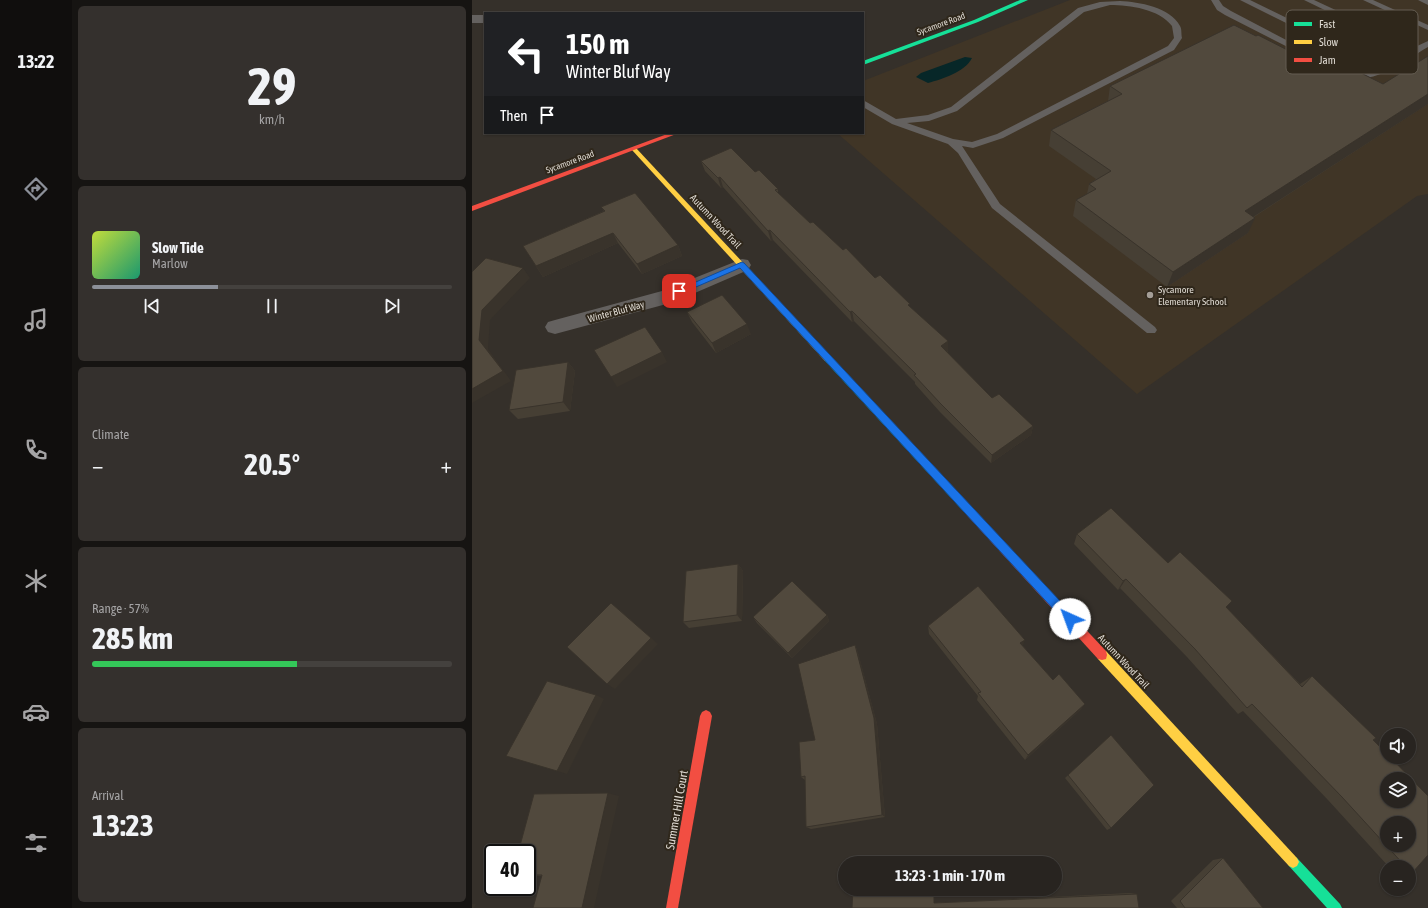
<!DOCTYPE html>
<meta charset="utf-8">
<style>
:root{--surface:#282420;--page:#34302d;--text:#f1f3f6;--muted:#a5a4a5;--line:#44413e;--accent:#8c9099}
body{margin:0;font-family:"Asap Condensed",sans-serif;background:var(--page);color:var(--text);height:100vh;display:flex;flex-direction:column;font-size:15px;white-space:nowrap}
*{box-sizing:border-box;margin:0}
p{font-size:13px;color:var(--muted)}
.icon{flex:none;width:22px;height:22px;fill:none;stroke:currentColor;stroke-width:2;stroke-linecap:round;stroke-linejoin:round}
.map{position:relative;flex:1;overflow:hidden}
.sheet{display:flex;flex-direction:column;gap:6px;padding:6px;background:#161412;width:400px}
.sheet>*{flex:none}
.banner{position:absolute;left:12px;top:12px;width:380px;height:122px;border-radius:0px;box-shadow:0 1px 3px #0004,0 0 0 1px var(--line);background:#202124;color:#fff;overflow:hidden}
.buttons{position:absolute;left:908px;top:728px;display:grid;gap:8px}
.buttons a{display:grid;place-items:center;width:36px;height:36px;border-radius:50%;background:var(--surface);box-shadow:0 1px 3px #0004,0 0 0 1px var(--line);font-size:20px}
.speed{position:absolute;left:12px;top:844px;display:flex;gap:8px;font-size:20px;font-weight:700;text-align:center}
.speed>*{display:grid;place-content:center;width:52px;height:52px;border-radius:50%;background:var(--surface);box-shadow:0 1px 3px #0004,0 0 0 1px var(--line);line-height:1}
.speed .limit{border:2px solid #111;border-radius:6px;background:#fff;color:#111}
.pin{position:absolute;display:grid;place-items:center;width:34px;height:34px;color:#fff;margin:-17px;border-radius:8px;box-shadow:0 2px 6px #0006}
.me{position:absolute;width:44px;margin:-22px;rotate:317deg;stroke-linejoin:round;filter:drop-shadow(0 0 3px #0008)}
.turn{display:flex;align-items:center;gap:14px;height:84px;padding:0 16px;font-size:18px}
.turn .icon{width:52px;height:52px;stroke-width:2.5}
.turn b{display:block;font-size:28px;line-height:34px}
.then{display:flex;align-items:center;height:38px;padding:0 16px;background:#0003;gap:8px;font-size:15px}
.big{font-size:30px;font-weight:700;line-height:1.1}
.sheet .widget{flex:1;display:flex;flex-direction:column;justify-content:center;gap:6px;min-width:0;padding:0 14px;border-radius:6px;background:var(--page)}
.sheet .dial{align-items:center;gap:0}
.dial b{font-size:52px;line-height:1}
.song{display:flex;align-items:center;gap:12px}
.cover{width:48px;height:48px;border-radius:6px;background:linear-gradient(135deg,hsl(70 70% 55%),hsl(160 70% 35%))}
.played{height:4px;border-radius:2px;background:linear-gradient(90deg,var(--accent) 35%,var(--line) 35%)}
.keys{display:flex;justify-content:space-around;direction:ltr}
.heat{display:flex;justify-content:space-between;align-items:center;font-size:22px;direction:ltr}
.charge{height:6px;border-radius:3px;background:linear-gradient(90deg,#34c759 57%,var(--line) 0)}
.trip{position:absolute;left:366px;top:856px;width:224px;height:40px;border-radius:20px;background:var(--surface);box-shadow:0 1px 3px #0004,0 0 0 1px var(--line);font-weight:700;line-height:40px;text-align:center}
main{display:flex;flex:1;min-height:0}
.dock{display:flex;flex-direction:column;width:72px;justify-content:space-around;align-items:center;background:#100e0d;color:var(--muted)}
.dock .icon{width:28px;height:28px}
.dock .selected{color:var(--accent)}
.dock b{font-size:18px;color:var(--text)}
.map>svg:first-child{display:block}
</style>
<main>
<nav class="dock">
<b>13:22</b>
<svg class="icon selected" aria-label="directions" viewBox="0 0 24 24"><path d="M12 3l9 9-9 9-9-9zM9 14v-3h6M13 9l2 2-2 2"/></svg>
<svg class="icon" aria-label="music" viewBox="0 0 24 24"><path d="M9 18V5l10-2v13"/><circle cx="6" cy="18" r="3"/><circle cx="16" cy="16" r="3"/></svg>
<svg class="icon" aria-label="phone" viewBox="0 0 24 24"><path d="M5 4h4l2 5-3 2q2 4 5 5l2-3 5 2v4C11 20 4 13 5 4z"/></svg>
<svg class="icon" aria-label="climate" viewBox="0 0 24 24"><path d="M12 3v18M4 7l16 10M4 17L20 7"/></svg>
<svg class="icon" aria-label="car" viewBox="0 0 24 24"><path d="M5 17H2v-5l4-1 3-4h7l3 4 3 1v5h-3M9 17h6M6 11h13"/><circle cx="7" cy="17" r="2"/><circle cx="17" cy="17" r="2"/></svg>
<svg class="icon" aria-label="filters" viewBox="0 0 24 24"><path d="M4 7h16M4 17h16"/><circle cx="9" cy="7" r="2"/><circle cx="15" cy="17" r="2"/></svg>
</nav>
<section class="sheet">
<div class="widget dial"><b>29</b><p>km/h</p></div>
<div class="widget">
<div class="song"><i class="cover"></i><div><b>Slow Tide</b><p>Marlow</p></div></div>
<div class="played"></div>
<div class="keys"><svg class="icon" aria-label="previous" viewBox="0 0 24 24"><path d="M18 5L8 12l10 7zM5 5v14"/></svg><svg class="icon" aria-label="pause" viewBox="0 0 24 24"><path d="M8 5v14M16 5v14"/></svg><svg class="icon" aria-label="next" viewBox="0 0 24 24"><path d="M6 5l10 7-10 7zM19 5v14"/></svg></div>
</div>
<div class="widget"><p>Climate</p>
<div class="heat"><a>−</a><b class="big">20.5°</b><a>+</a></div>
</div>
<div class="widget"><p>Range · 57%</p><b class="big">285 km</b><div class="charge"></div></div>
<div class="widget"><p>Arrival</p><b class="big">13:23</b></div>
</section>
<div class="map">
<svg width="956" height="908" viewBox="0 0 956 908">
<rect width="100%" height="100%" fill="#35302a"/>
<!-- built -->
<polygon fill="#403526" points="598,0 956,0 956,194 945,196 665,394 365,133 391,133 391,81"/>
<!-- water -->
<path fill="#072728" d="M493 57 500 58C493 72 470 79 456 83L444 77 449 73Z"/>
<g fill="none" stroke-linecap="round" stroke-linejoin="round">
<!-- lane -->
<g fill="#64615f" fill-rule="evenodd">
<polygon points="739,0 747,0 751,6 759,11 860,64 859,66 853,66 753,15 745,10"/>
<path d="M768 0H778L913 66 937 51 832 0H842L943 47 956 41V47C932 61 906 84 876 77V73L893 74 907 69Z"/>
<polygon points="891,0 901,0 956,25 956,30"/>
<polygon points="946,0 956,0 956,5"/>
<path d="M648 1C667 2 698 7 708 26 710 29 709 34 710 38L702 50 531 138 501 148 490 146 528 204 683 327 685 330 683 333H675L520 208 486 153 476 144 420 124 391 107V100L424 119 456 115 479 107 606 8 628 2ZM638 5C658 5 687 9 700 26L702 38 696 46 525 134 500 142 481 139 435 123 457 121 485 111 612 12Z"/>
</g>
<!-- street -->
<g fill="#64615f" fill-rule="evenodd">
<rect x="0" y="15" width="13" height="8"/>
<polygon points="270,259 276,260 279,265 276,270 202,302 83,334 76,332 73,327 76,322 83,320 190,291"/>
</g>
<!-- fast -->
<g fill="#16e098" fill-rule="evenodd">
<polygon points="548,0 556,0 506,22 391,65 391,61 502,20"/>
<polygon points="356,356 359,357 499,507 501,510 499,513 496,514 493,513 353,361 352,359"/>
<polygon points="821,856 825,858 868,904 870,908 855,908 817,866 815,862 817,858"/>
</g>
<!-- slow -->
<g fill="#ffcf43" fill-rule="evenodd">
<polygon points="162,147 164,148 359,357 360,359 359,361 353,361 160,150 160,148"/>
<polygon points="630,650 634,651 825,858 827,862 825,866 821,868 817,866 626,659 625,655 626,651"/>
</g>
<!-- jam -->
<g fill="#f24e42" fill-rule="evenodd">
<polygon points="198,133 207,133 0,211 0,206"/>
<polygon points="496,506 499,507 634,651 635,655 634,659 630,660 626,659 493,513 491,510 493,507"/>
<polygon points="234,710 238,712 240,716 206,908 194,908 228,716 230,712"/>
</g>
</g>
<!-- wall -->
<g fill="#463f34">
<polygon points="784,36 835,60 911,84 956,104 782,217 776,233 695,287 601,216 604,200 615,194 617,184 624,179 577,146 579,130 636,101 638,86"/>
<polygon points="229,161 283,172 306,189 306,193 338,223 438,307 476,341 476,351 475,352 520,398 561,426 559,435 519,463 468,412 443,384 443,382 382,321 380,322 301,240 299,241 251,187 249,188 233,171"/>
<polygon points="129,207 206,245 210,256 170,274 146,243 71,277 51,246 132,211"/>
<polygon points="215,312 279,334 244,353 220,322"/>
<polygon points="96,362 103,371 98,411 46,419 37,410"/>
<polygon points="605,534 696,563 754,607 828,684 840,676 901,740 940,873 937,873 937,867 917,867 856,800 771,711 766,714 715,657 648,588 646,590 602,544"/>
<polygon points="266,564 271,571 270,621 217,628 211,622"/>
<polygon points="355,615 357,621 320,658 285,623 281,617"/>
<polygon points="456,626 551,646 581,680 613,704 608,710 553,760 505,700 506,696 457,634"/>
<polygon points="383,645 386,653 405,724 413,817 339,829 334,827 333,780 329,777 343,740"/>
<polygon points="639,735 639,828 635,830 593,778"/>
<polygon points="147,796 70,876 55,876 55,853"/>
<polygon points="751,858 791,908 705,908 699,901 741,860"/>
<polygon points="658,893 665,894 380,908 463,903"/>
</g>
<!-- shaded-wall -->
<g fill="#39332b">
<polygon points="956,94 956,104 767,226 773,211"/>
<polygon points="248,177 251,187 249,188 246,178"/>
<polygon points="783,218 776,233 695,287 701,272"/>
<polygon points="298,230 301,240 299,241 296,231"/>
<polygon points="141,233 146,243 71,277 64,266"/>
<polygon points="206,245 210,256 170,274 165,264"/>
<polygon points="51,268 58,278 18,320 16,349 39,381 0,403 0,389 7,340 10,310"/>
<polygon points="380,311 382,321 380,322 378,312"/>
<polygon points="275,324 279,334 244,353 240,343"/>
<polygon points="476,341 476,351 469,356 469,346"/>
<polygon points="190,352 195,362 145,387 139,377"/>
<polygon points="96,362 103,371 98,411 91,402"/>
<polygon points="561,426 559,435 519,463 520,455"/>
<polygon points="266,564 271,571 270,621 265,615"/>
<polygon points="654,579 648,588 646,590 651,581"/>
<polygon points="147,609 186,644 143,689 135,684"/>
<polygon points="355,615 357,621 320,658 316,653"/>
<polygon points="553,640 550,648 548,643"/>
<polygon points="383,645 386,653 405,724 413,817 410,815"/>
<polygon points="124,695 132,699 95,774 85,771"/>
<polygon points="613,704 608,710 553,760 556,755"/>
<polygon points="136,793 147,796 122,908 110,908"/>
<polygon points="0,904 4,904 2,908 0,908"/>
</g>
<!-- building -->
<g fill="#51493d" stroke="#39332b" fill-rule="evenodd">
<polygon points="762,25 784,36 786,35 835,60 849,53 911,84 956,56 956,94 773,211 783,218 701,272 604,200 624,189 617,184 639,171 579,130 650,94 638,86"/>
<polygon points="259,148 283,172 287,170 306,189 303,190 338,223 341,222 371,250 374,248 403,278 408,275 438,304 436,305 476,341 469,346 520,398 527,394 561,426 520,455 468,403 442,375 444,374 380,311 378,312 298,230 296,231 248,177 246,178 229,161"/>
<polygon points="163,193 206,245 165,264 141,233 64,266 51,246 133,211 129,207"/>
<polygon points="14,258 51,268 10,310 7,340 31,371 0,389 0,272"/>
<polygon points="250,295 275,324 240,343 215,312"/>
<polygon points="173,327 190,352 139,377 122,350"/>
<polygon points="96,362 91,402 37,410 44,370"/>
<path d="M639 508 696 563 708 552 760 601 754 607 830 687 840 676 904 738 901 740 915 754V757H918L956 796V855L940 873 937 871V867H934L870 797 780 704 775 708 723 649 654 579 651 581 605 534ZM915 779H937V801H915ZM915 823H937V845H915Z"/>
<polygon points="266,564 265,615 211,622 214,571"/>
<polygon points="320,581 355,615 316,653 281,617"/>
<polygon points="506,586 553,640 548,643 581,680 587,674 613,704 556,755 506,693 509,692 456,626"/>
<polygon points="139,603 179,638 135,684 95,647"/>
<polygon points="383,645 402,718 410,815 334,827 333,776 329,777 327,742 343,740 326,664"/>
<polygon points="75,681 124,695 85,771 34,756"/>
<polygon points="639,735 682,785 639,828 596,775"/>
<polygon points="136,793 110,908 61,908 70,875 55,875 55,853 46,853 62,794"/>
<polygon points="751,858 791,908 713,908 708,901"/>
<polygon points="422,889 462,889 462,903 665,894 667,908 380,908 381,890"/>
</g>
<!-- route -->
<polygon fill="#1a73e8" stroke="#114b97" points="270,262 272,263 602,616 603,619 602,623 598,624 594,623 268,268 210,293 207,294 203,291"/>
<!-- markers -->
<circle fill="#a49e97" stroke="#2f271b" stroke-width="1.5" cx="678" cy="295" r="4"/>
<g text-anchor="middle" stroke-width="4" stroke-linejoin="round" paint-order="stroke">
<!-- far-street labels -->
<g font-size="9" fill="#dfdad2" stroke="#2f271b">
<text transform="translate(469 24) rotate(-20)" y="3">Sycamore Road</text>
<text transform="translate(98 162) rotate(-20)" y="3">Sycamore Road</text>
</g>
<!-- street labels -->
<g font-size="10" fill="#dfdad2" stroke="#2f271b">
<text transform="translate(244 221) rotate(47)" y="4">Autumn Wood Trail</text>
<text transform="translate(144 311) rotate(-15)" y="4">Winter Bluf Way</text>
<text transform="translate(652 661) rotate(47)" y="4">Autumn Wood Trail</text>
</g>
<!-- poi labels -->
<g font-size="10" fill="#dfdad2" stroke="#2f271b" text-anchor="start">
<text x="686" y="293">Sycamore<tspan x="686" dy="12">Elementary School</tspan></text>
</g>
<!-- near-street labels -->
<g font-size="12" fill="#dfdad2" stroke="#2f271b">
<text transform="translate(205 810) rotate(-80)" y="4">Summer Hill Court</text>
</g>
</g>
<!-- legend -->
<rect x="814" y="10" width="132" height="64" rx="6" fill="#2f271b" stroke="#645d52" stroke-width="1"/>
<rect x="822" y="22" width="18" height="4" fill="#16e098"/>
<rect x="822" y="40" width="18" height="4" fill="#ffcf43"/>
<rect x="822" y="58" width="18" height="4" fill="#f24e42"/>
<g font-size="11" fill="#dfdad2">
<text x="847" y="28">Fast</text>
<text x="847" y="46">Slow</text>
<text x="847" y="64">Jam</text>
</g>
</svg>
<div class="buttons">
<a><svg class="icon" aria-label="sound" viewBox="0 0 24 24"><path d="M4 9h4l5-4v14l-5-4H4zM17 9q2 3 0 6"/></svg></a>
<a><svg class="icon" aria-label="layers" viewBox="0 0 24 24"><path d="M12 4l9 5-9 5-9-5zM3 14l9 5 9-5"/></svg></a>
<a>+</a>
<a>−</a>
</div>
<div class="speed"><div class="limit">40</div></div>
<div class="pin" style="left:207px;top:291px;background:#d93025"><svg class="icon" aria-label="arrive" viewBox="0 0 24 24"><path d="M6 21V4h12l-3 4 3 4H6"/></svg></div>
<svg class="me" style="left:598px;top:619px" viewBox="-20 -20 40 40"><circle r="19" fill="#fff"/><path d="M0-13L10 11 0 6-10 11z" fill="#1a73e8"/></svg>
<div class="trip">13:23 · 1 min · 170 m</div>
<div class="banner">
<div class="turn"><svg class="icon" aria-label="left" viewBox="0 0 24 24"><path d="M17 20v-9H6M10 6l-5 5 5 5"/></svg><div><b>150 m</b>Winter Bluf Way</div></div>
<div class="then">Then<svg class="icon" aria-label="arrive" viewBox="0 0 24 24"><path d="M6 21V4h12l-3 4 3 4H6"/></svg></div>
</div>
</div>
</main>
